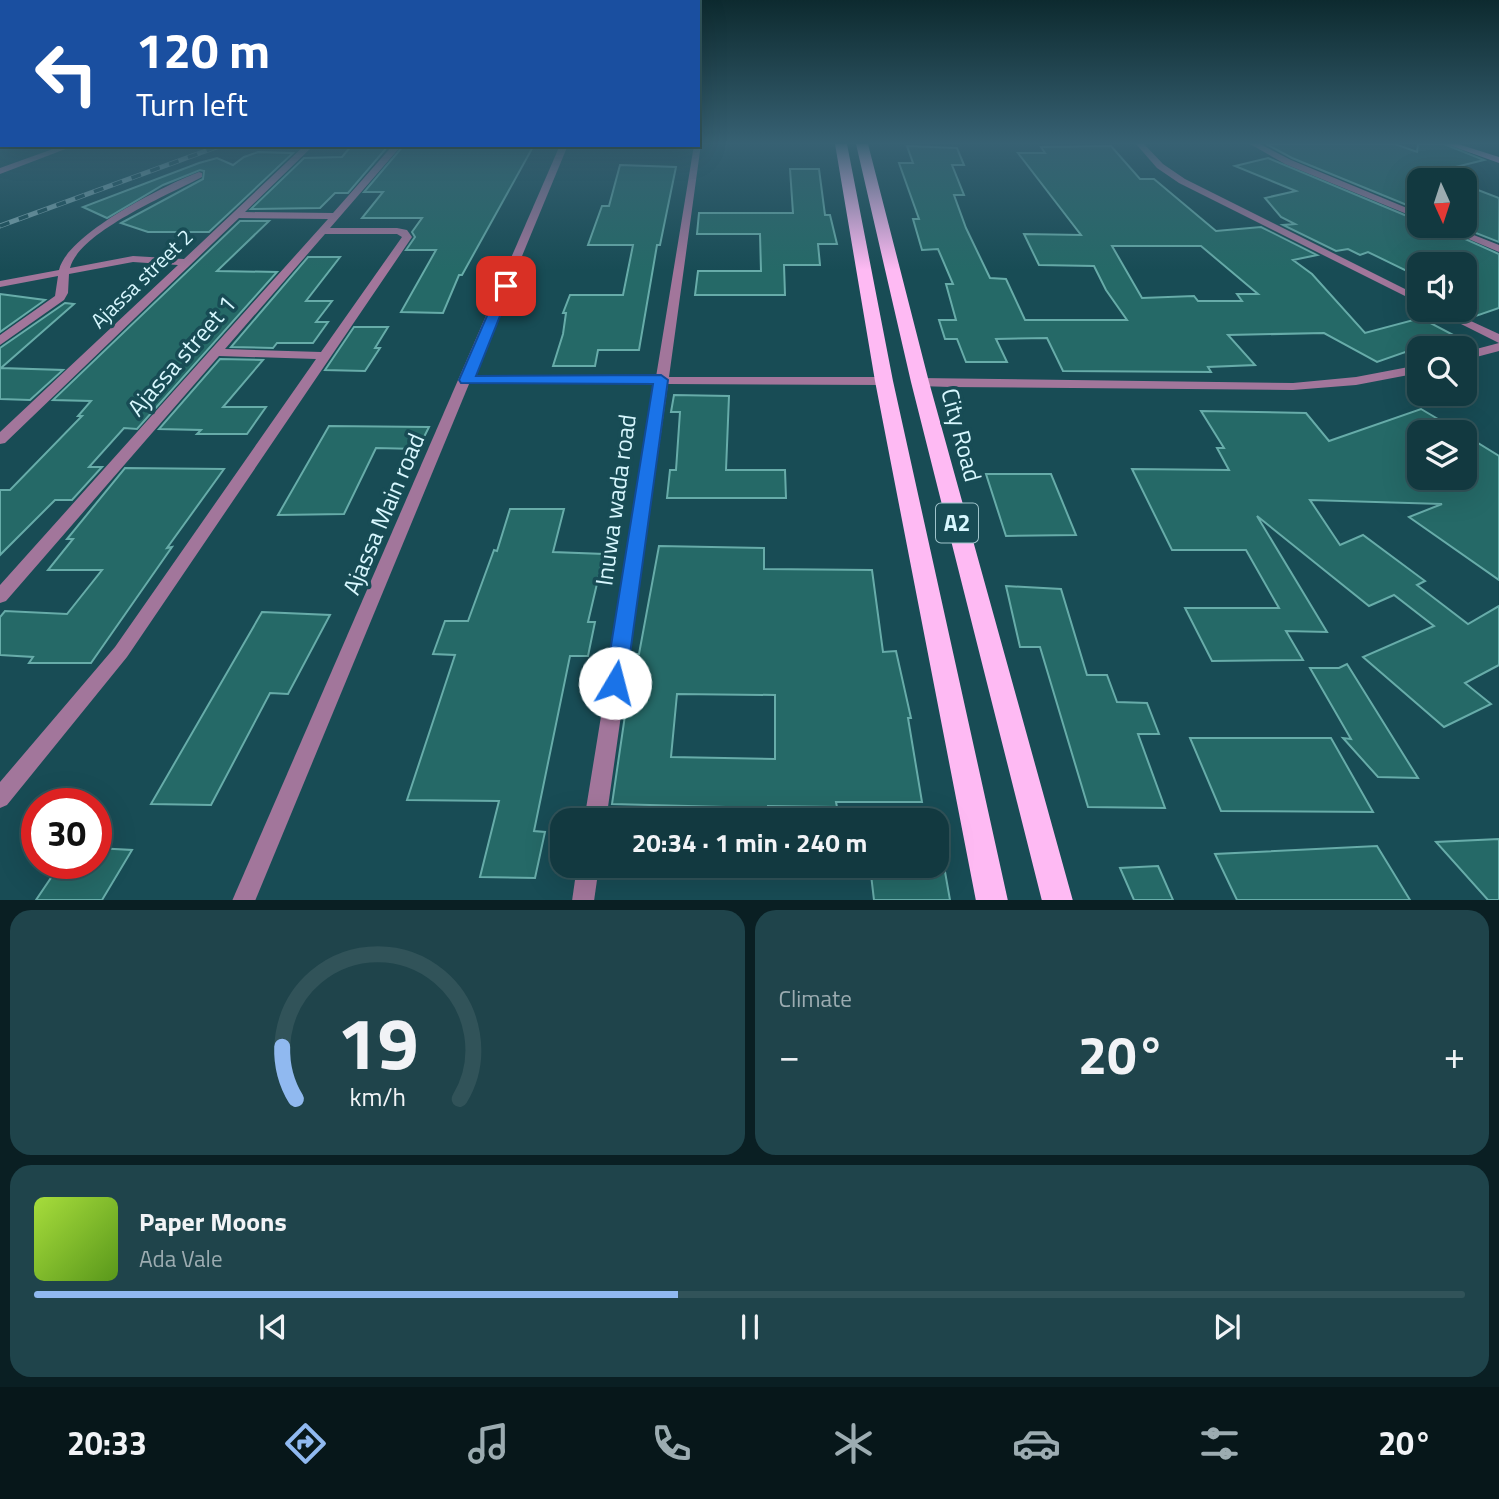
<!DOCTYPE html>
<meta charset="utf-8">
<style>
:root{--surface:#123940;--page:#1f444b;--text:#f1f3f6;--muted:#9cacb1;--line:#315359;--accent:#90b9f0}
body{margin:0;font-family:"Titillium Web",sans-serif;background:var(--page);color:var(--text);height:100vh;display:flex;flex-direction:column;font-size:26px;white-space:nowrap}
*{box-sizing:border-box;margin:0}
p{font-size:23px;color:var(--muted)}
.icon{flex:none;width:38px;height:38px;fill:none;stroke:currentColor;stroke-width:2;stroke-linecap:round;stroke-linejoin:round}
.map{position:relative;height:900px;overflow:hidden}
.drawer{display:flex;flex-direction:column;gap:10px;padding:10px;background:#0a1f23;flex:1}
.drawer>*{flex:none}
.banner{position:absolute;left:0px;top:0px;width:700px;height:147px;box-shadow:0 7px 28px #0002,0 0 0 2px var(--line);background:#1a4fa0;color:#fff;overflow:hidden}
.needle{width:46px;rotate:177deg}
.controls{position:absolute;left:1407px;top:168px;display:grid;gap:14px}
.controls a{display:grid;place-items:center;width:70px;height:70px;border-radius:14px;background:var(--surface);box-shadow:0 7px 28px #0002,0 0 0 2px var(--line);font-size:35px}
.speed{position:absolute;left:21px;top:788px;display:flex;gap:14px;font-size:35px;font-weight:700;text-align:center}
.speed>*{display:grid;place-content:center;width:91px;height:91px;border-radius:50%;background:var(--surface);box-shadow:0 7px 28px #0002,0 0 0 2px var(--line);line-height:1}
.speed .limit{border:10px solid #d22;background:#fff;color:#111}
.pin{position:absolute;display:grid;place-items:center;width:60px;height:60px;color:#fff;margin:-30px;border-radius:14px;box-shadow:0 4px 10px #0006}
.me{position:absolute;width:77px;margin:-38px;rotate:8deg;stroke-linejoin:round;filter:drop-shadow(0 0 5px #0008)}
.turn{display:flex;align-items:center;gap:24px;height:147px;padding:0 21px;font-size:32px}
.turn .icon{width:91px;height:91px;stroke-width:2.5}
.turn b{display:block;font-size:49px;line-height:60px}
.big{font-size:52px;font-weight:700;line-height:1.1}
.drawer .tile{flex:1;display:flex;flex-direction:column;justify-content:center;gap:10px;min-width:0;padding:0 24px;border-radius:21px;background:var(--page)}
.drawer .dial{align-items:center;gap:0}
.dial svg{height:182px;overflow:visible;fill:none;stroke:var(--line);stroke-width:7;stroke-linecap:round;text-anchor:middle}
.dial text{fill:var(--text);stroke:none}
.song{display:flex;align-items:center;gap:21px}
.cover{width:84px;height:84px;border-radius:10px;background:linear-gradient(135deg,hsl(80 70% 55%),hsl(90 70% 35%))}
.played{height:7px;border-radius:4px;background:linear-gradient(90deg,var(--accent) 45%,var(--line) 45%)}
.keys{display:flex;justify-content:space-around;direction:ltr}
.heat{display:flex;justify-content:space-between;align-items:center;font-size:38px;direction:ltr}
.drawer .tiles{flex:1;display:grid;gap:10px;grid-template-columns:1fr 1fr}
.tile:last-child{grid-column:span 2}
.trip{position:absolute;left:550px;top:808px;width:399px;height:70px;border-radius:21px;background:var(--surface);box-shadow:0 7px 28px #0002,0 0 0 2px var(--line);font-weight:700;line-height:70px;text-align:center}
.dock{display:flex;height:112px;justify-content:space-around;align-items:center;background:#07171a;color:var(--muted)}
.dock .icon{width:49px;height:49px}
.dock .on{color:var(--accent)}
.dock b{font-size:32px;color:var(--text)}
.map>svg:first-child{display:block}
</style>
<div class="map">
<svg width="1499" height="901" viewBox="0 0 1499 901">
<rect width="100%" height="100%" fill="#184c55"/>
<!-- building -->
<g fill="#256967" stroke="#67aca9" stroke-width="2" fill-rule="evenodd">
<polygon points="1266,144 1395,144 1417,152 1418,144 1444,144 1484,160 1419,176 1419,210 1292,158"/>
<polygon points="352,145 389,145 348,193 335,193 320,208 251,209 304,158 342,157"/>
<polygon points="404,145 534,145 462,275 459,275 443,313 401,312 436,250 406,250 415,237 412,232 422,218 362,218 383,192 364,192"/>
<path d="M907 146 957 148 964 165H952L964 195H954L966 228 990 278 1006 279 1025 320H1127L1106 290 1094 266 1039 265 1024 234 1081 235 1018 153H1045L1041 147 1111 146 1140 179H1154L1216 231 1261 227 1317 255 1293 260 1312 274 1365 333 1421 318 1461 339 1434 347 1428 344 1377 362 1324 333 1228 335 1255 365 1208 367 1211 372 1063 371 1047 338 996 339 1007 362H966L957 339H945L939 320H956L946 284H953L938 249 922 250 913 219H919L899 163H913ZM1112 246H1201L1258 294H1237L1242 301H1198L1194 296 1142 298Z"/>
<polygon points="258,152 293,153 209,232 148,232 121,223 203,179 204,171 200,170 163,185 107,218 83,207 199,163 217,158 233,165 244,157"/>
<polygon points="1268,158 1419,221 1419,226 1436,226 1499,254 1499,308 1470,318 1465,315 1465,253 1419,264 1419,277 1368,252 1360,255 1348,249 1336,251 1283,225 1295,224 1281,217 1265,198 1296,191 1235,166"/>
<polygon points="620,165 676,167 660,245 657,245 639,350 598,350 595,366 553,366 563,334 566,313 563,313 570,295 623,295 633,245 588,245 602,206 609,206"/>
<polygon points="790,169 819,169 825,215 830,215 837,244 818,244 820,265 784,265 785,295 695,295 698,271 761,271 760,234 697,234 699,213 793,213"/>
<polygon points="1465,185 1499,198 1499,242 1458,226 1465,226"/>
<polygon points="240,221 269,221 217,271 277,272 137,429 124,428 89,467 102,467 72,500 55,500 0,555 0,490 10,490 82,416 78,416 91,401 53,400"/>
<polygon points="308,257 340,257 306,301 332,301 316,322 328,322 313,343 277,343 273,348 231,347"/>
<polygon points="0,294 45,300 0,332"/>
<polygon points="65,303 74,304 1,368 63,370 30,400 0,399 0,348"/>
<polygon points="354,327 388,327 375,348 380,348 365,371 325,370"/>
<polygon points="220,359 263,360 223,407 266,407 247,434 197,434 201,430 159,429"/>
<polygon points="674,395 729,396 726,470 785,470 786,498 667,498 670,470 676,470 680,412 671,412"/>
<polygon points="1421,409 1460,432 1419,432 1419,478 1465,478 1465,435 1499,456 1499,580 1409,517 1442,504 1310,500 1340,545 1363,535 1425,581 1417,585 1468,624 1499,606 1499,665 1465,683 1491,704 1444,727 1363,657 1434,626 1394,595 1369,606 1257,516 1327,632 1286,631 1303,660 1212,661 1185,608 1279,608 1246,550 1172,550 1132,469 1229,470 1217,448 1224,448 1201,411 1306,413 1329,441"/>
<polygon points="329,426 429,427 418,449 376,448 344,514 278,515"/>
<polygon points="125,468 224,469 167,548 172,547 91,663 29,663 33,657 0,655 0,617 5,611 67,614 102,570 48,570 73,539 67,539"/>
<polygon points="986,474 1051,474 1076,535 1006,536"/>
<polygon points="510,509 564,509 553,552 604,554 588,622 595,622 588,656 570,656 534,831 545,832 535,878 480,877 499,801 407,800 455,655 433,654 445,621 468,621 494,550 497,551"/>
<path d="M659 546 764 548V569L872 570 883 652 896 651 911 718H908L922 802H836L837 807 768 806V808L612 804 634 654H639ZM677 694 775 695V759L671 757Z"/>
<polygon points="1006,586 1061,589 1087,675 1107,675 1117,702 1147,703 1159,734 1138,734 1165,808 1088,807 1040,647 1020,647"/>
<polygon points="262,612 330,615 288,694 270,693 211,805 151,804"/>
<polygon points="1347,664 1418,778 1378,777 1343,738 1351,739 1310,668 1339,668"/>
<polygon points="1190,738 1331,738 1373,812 1221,811"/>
<polygon points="1499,839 1499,900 1488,900 1436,842"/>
<polygon points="1377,846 1410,900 1237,900 1215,854"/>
<polygon points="96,848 132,850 102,900 36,900 61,863 96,863"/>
<polygon points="870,866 944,866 950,900 874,900"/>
<polygon points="1158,866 1173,900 1134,900 1120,868"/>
</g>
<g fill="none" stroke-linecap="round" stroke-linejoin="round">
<!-- minor -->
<g fill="#a2769b" fill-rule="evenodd">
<polygon points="701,144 669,377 884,377 890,381 884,385 668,384 606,821 584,821 655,384 467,384 461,380 467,376 656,377 694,145"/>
<polygon points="1136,144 1144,144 1163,164 1185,179 1419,296 1419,303 1179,183 1157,168"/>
<polygon points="1250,144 1260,144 1291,160 1419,213 1419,219 1285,164"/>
<polygon points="64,145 76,145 0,174 0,168"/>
<path d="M305 145H314L245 212 333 213 393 145H402L330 228H397L407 230 412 237 127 657 7 805 0 808V782L115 647 316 359 219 356 6 601 0 603V585L328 219 239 218 5 443 0 444V432L178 265 133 262 69 274 68 293 64 300 0 345V335L55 296 58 276 0 287V281L59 270C67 234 165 185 199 172L202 173V177C170 194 79 232 70 268L133 256 184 259ZM325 234H397L402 237 321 352 225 349Z"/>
<polygon points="1438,226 1451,226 1499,245 1499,252"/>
<polygon points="1433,310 1447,310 1499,334 1499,343"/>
<polygon points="1499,343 1499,351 1465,360 1465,352"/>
<polygon points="1419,365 1419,373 1356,385 1293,390 950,387 920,386 914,382 920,378 1293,383 1356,377"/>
<polygon points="577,866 599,866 594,901 572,901"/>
</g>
<!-- tertiary -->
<polygon fill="#a2769b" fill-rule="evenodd" points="560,145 568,145 255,901 232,901"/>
<!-- secondary -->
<polygon fill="#d690cb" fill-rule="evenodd" points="1446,144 1458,144 1499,157 1499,163"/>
<!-- trunk -->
<g fill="#febaf3" fill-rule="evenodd">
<polygon points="835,144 847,144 893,381 1008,901 976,901 875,381"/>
<polygon points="856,144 868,144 929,382 1073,901 1042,901 911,382"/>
</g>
<defs>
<polyline id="rail" points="0,226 222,145"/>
</defs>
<!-- rail casing -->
<use href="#rail" stroke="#7da6ae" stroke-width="5"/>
<!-- rail -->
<use href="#rail" stroke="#184c55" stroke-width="3.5" stroke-dasharray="10" stroke-linecap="butt"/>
</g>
<!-- sky -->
<linearGradient id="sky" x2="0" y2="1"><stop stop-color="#0d2a2f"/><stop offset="0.53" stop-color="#376173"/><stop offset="1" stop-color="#376173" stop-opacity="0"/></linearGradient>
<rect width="1499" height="270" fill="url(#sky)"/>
<!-- route -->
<polygon fill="#1a73e8" stroke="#114b97" stroke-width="2" points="506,283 512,286 476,376 661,375 668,380 626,683 623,689 615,692 608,689 605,683 653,384 461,383 459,380 500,286"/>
<g text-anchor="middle" stroke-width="7" stroke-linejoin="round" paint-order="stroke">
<!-- far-street labels -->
<g font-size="21" fill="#d7f7fe" stroke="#184c55">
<text transform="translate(142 279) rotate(-44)" y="7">Ajassa street 2</text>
</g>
<!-- shield labels -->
<rect fill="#184c55" stroke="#9ec4cb" stroke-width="2" x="936" y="503.5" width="42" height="39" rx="5"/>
<g font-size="23" font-weight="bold" fill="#d7f7fe">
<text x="957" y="531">A2</text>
</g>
<!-- street labels -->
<g font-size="24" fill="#d7f7fe" stroke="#184c55">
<text transform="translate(182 356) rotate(-49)" y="8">Ajassa street 1</text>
<text transform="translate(961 435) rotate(75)" y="8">City Road</text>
<text transform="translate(616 500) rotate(-82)" y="8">Inuwa wada road</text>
<text transform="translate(384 514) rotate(-67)" y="8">Ajassa Main road</text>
</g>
</g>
</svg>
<div class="controls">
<a><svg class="needle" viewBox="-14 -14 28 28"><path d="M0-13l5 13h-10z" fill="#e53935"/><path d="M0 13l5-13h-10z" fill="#9cacb1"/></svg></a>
<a><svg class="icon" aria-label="sound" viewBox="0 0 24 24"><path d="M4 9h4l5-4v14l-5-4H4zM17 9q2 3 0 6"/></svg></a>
<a><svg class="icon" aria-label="search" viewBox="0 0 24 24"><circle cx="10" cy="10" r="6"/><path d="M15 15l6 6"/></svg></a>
<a><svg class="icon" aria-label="layers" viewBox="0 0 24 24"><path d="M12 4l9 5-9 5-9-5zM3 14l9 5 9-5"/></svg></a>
</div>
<div class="speed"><div class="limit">30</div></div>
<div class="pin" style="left:506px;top:286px;background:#d93025"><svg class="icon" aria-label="arrive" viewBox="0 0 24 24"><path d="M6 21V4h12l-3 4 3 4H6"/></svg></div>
<svg class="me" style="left:615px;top:683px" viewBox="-20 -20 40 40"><circle r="19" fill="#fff"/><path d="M0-13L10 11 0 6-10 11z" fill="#1a73e8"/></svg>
<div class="trip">20:34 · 1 min · 240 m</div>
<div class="banner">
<div class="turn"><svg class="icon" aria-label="left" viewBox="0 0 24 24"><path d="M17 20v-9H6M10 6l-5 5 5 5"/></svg><div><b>120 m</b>Turn left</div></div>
</div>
</div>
<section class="drawer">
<div class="tiles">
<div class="tile dial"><svg viewBox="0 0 100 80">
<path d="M14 69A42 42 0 1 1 86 69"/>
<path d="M14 69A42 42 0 0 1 8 46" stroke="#90b9f0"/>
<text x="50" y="56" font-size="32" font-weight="700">19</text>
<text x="50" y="72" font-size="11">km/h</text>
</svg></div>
<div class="tile"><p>Climate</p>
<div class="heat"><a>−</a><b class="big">20°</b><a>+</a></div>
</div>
<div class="tile">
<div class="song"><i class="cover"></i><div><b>Paper Moons</b><p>Ada Vale</p></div></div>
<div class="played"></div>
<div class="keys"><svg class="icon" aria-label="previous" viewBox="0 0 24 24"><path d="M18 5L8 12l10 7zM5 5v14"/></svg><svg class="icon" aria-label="pause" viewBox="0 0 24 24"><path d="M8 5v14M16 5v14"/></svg><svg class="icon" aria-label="next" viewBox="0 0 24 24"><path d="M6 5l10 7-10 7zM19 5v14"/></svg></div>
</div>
</div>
</section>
<nav class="dock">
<b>20:33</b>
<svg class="icon on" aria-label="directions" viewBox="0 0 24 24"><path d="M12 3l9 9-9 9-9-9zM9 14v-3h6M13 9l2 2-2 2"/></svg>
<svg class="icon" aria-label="music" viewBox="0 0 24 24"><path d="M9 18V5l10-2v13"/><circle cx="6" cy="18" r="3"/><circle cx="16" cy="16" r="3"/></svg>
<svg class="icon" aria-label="phone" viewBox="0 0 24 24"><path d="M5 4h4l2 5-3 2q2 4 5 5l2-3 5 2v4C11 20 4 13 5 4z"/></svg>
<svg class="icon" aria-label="climate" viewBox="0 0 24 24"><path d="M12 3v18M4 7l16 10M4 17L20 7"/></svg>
<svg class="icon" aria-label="car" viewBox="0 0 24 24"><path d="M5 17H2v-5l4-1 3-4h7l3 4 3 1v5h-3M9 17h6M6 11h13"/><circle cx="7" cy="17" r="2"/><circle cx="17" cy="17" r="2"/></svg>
<svg class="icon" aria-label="filters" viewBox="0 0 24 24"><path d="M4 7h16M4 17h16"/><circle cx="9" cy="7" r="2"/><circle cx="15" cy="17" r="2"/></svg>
<b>20°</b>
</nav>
